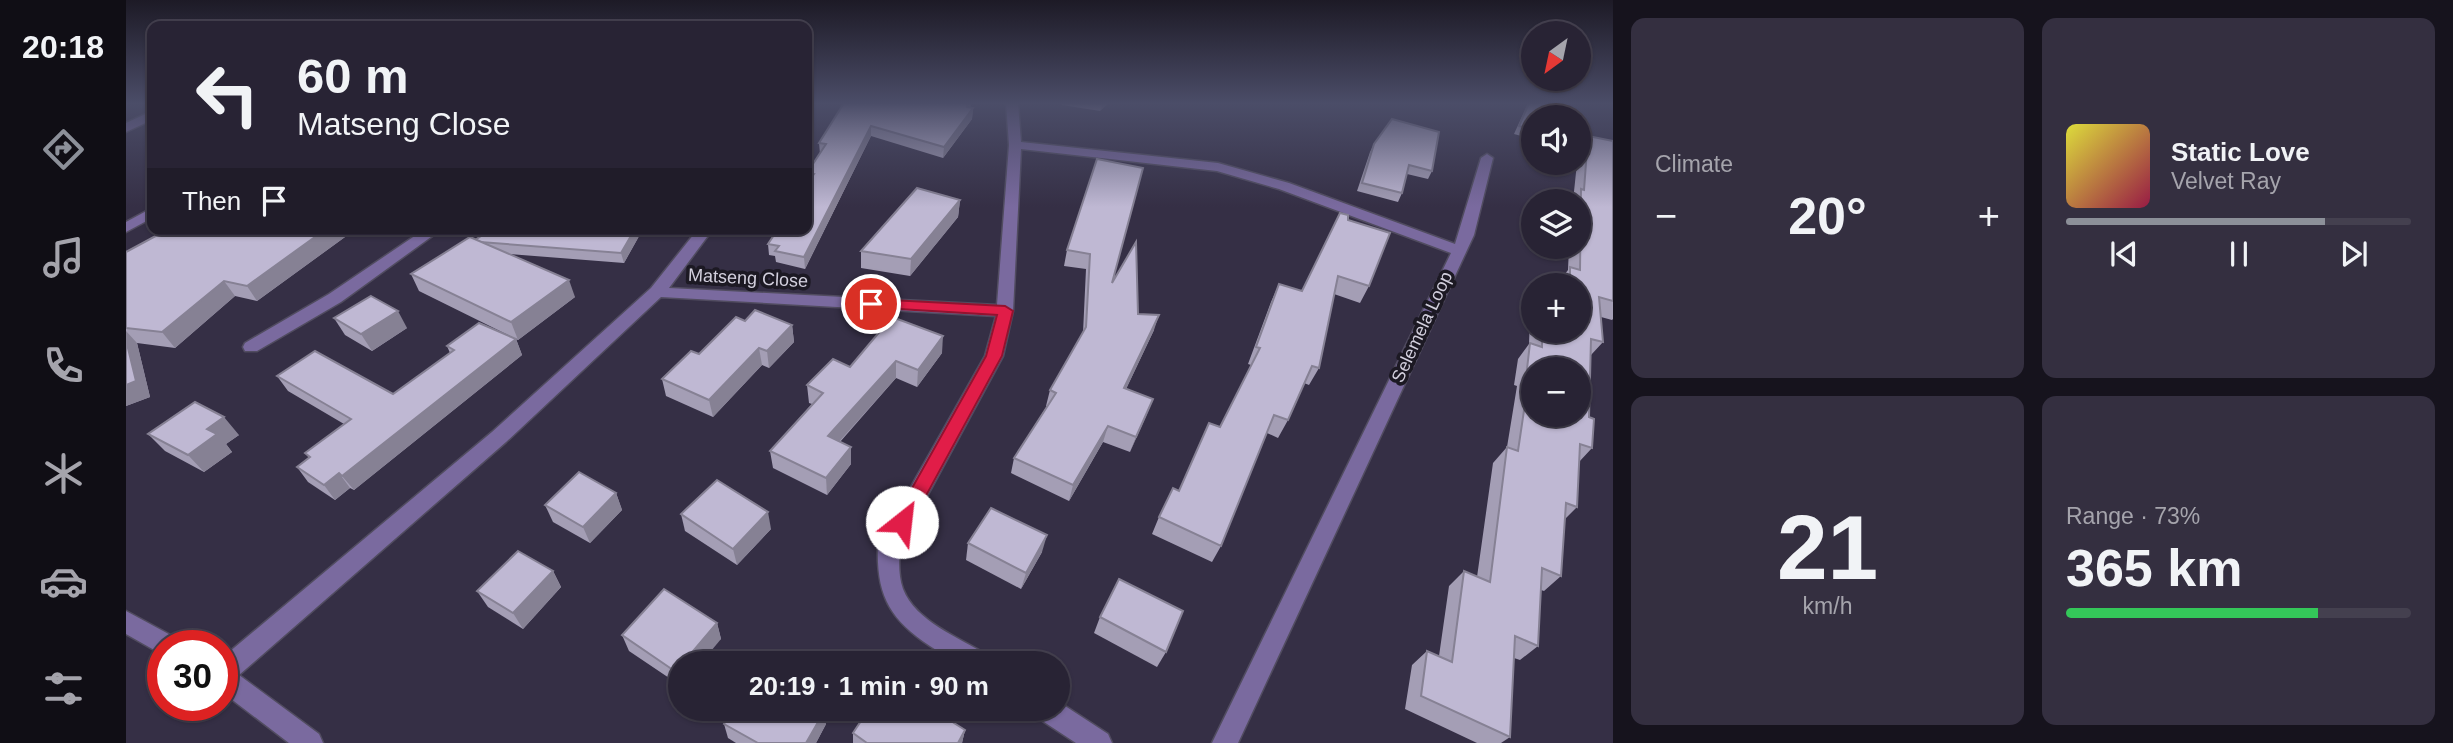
<!DOCTYPE html>
<meta charset="utf-8">
<style>
:root{--surface:#282334;--page:#342f40;--text:#f1f3f6;--muted:#a5a4ac;--line:#44404f;--accent:#8c9099}
body{margin:0;font-family:Arial,sans-serif;background:var(--page);color:var(--text);height:100vh;display:flex;flex-direction:column;font-size:26px;white-space:nowrap}
*{box-sizing:border-box;margin:0}
p{font-size:23px;color:var(--muted)}
.icon{flex:none;width:38px;height:38px;fill:none;stroke:currentColor;stroke-width:2;stroke-linecap:round;stroke-linejoin:round}
.map{position:relative;flex:1;overflow:hidden}
.side{display:flex;flex-direction:column;gap:18px;padding:18px;background:#16131d;width:840px}
.side>*{flex:none}
.top-card{position:absolute;left:21px;top:21px;width:665px;height:214px;border-radius:14px;box-shadow:0 2px 5px #0004,0 0 0 2px var(--line);background:#282334;color:var(--text);overflow:hidden}
.needle{width:46px;rotate:213deg}
.controls{position:absolute;left:1395px;top:21px;display:grid;gap:14px}
.controls a{display:grid;place-items:center;width:70px;height:70px;border-radius:50%;background:var(--surface);box-shadow:0 2px 5px #0004,0 0 0 2px var(--line);font-size:35px}
.speed{position:absolute;left:21px;top:630px;display:flex;gap:14px;font-size:35px;font-weight:700;text-align:center}
.speed>*{display:grid;place-content:center;width:91px;height:91px;border-radius:50%;background:var(--surface);box-shadow:0 2px 5px #0004,0 0 0 2px var(--line);line-height:1}
.speed .limit{border:10px solid #d22;background:#fff;color:#111}
.pin{position:absolute;display:grid;place-items:center;width:60px;height:60px;color:#fff;margin:-30px;border:4px solid #fff;border-radius:50%;box-shadow:0 2px 7px #0007}
.me{position:absolute;width:77px;margin:-38px;rotate:29deg;stroke-linejoin:round;filter:drop-shadow(0 0 5px #0008)}
.turn{display:flex;align-items:center;gap:24px;height:147px;padding:0 35px;font-size:32px}
.turn .icon{width:91px;height:91px;stroke-width:2.5}
.turn b{display:block;font-size:49px;line-height:60px}
.then{display:flex;align-items:center;height:66px;padding:0 35px;background:#0003;gap:14px;font-size:26px}
.big{font-size:52px;font-weight:700;line-height:1.1}
.side .widget{flex:1;display:flex;flex-direction:column;justify-content:center;gap:10px;min-width:0;padding:0 24px;border-radius:14px;background:var(--page)}
.side .dial{align-items:center;gap:0}
.dial b{font-size:91px;line-height:1}
.song{display:flex;align-items:center;gap:21px}
.cover{width:84px;height:84px;border-radius:10px;background:linear-gradient(135deg,hsl(60 70% 55%),hsl(340 70% 35%))}
.played{height:7px;border-radius:4px;background:linear-gradient(90deg,var(--accent) 75%,var(--line) 75%)}
.keys{display:flex;justify-content:space-around;direction:ltr}
.heat{display:flex;justify-content:space-between;align-items:center;font-size:38px;direction:ltr}
.charge{height:10px;border-radius:5px;background:linear-gradient(90deg,#34c759 73%,var(--line) 0)}
.side .tiles{flex:1;display:grid;gap:18px;grid-template-columns:repeat(2,1fr)}
.trip{position:absolute;left:542px;top:651px;width:402px;height:70px;border-radius:35px;background:var(--surface);box-shadow:0 2px 5px #0004,0 0 0 2px var(--line);font-weight:700;line-height:70px;text-align:center}
main{display:flex;flex:1;min-height:0}
.dock{display:flex;flex-direction:column;width:126px;justify-content:space-around;align-items:center;background:#100e15;color:var(--muted)}
.dock .icon{width:49px;height:49px}
.dock .selected{color:var(--accent)}
.dock b{font-size:32px;color:var(--text)}
.map>svg:first-child{display:block}
</style>
<main>
<nav class="dock">
<b>20:18</b>
<svg class="icon selected" aria-label="directions" viewBox="0 0 24 24"><path d="M12 3l9 9-9 9-9-9zM9 14v-3h6M13 9l2 2-2 2"/></svg>
<svg class="icon" aria-label="music" viewBox="0 0 24 24"><path d="M9 18V5l10-2v13"/><circle cx="6" cy="18" r="3"/><circle cx="16" cy="16" r="3"/></svg>
<svg class="icon" aria-label="phone" viewBox="0 0 24 24"><path d="M5 4h4l2 5-3 2q2 4 5 5l2-3 5 2v4C11 20 4 13 5 4z"/></svg>
<svg class="icon" aria-label="climate" viewBox="0 0 24 24"><path d="M12 3v18M4 7l16 10M4 17L20 7"/></svg>
<svg class="icon" aria-label="car" viewBox="0 0 24 24"><path d="M5 17H2v-5l4-1 3-4h7l3 4 3 1v5h-3M9 17h6M6 11h13"/><circle cx="7" cy="17" r="2"/><circle cx="17" cy="17" r="2"/></svg>
<svg class="icon" aria-label="filters" viewBox="0 0 24 24"><path d="M4 7h16M4 17h16"/><circle cx="9" cy="7" r="2"/><circle cx="15" cy="17" r="2"/></svg>
</nav>
<div class="map">
<svg width="1487" height="743" viewBox="0 0 1487 743">
<rect width="100%" height="100%" fill="#352f45"/>
<g fill="none" stroke-linecap="round" stroke-linejoin="round">
<defs>
<g id="minor">
<path d="M880 103H892L895 142 1092 163 1163 183 1329 244 1355 158 1361 154 1367 158 1348 235 1112 743H1086L1325 253 1153 189 1091 171 895 149 887 311 877 356 774 546C773 560 772 575 777 589 789 621 834 638 861 655L865 663C855 663 841 666 832 663 823 660 812 651 804 646 763 619 750 594 752 545L859 356 870 316 535 297 380 442 113 675 193 734 197 743H163L96 692V658L366 432 525 288 572 229H587L543 288 871 305 883 145Z"/>
<polygon points="26,111 26,120 0,132 0,123"/>
<polygon points="26,208 26,218 0,232 0,222"/>
<polygon points="299,229 316,229 215,302 131,351 119,351 117,347 119,343 203,294"/>
<polygon points="0,611 50,638 54,646 37,646 37,655 0,634"/>
<polygon points="933,702 982,734 986,743 950,743 912,718 909,709 933,709"/>
</g>
</defs>
<!-- minor casing -->
<use href="#minor" stroke="#514c60" stroke-width="3"/>
<!-- minor -->
<use href="#minor" fill="#7a6a9f" fill-rule="evenodd"/>
</g>
<!-- wall -->
<g fill="#a49eb5">
<polygon points="718,103 846,103 844,108 847,108 846,119 817,158 745,136 679,269 650,262 649,256 643,255 642,244 682,183 681,173 694,154 693,143"/>
<polygon points="936,103 982,103 974,111 936,105"/>
<polygon points="1402,103 1443,103 1407,117 1407,139 1388,134"/>
<polygon points="1462,136 1487,141 1487,319 1486,320 1475,317 1477,342 1465,355 1463,417 1466,448 1453,462 1451,507 1439,519 1435,576 1418,591 1415,590 1412,646 1394,660 1388,658 1384,737 1375,743 1351,743 1279,709 1286,665 1301,651 1313,656 1323,586 1338,571 1351,577 1367,463 1381,447 1391,386 1388,385 1392,359 1403,344 1404,316 1407,312 1407,331 1452,331 1452,285 1432,285 1432,283 1442,270 1443,247 1452,247 1452,201 1447,201 1451,163 1452,163 1452,149"/>
<polygon points="1248,144 1306,171 1302,179 1281,174 1276,193 1272,202 1231,191 1244,152"/>
<polygon points="971,159 986,283 1012,314 1028,330 1000,389 1027,399 1004,452 977,442 943,501 885,473 888,458 921,406 920,406 924,390 957,333 960,269 938,266 941,250"/>
<polygon points="834,200 832,217 784,276 735,268 735,251"/>
<polygon points="1222,220 1243,286 1234,303 1208,294 1193,368 1183,385 1178,383 1162,420 1152,438 1141,433 1095,546 1086,562 1026,534 1033,517 1053,491 1094,427 1125,365 1122,364 1145,302 1153,284 1176,291"/>
<polygon points="32,229 219,237 131,301 109,296 49,348 11,343 24,397 0,406 0,252 34,233"/>
<polygon points="366,229 517,229 498,263 383,254 449,297 392,340 293,291 285,274 349,240"/>
<polygon points="208,318 281,328 246,351 219,335"/>
<polygon points="619,321 666,325 668,342 643,368 636,365 587,417 540,396 536,379 573,354"/>
<polygon points="390,339 396,355 228,490 224,488 209,500 182,482 171,467 183,458 179,453 218,424 162,391 151,376 267,394 324,353 321,346"/>
<polygon points="816,353 791,387 770,378 714,442 725,447 725,464 701,495 647,468 644,451 686,404 683,403 681,385 724,367"/>
<polygon points="22,434 113,435 100,444 106,452 78,472 39,451"/>
<polygon points="490,493 496,510 464,543 427,522 419,505"/>
<polygon points="555,514 645,529 611,565 559,531"/>
<polygon points="842,543 916,552 895,589 840,560"/>
<polygon points="427,571 435,587 397,629 362,607 351,591"/>
<polygon points="974,617 1040,652 1031,667 968,633"/>
<polygon points="591,623 595,639 555,663 555,686 503,651 496,635"/>
<polygon points="598,724 700,724 690,743 610,743 602,738"/>
<polygon points="839,730 836,743 727,743 727,733"/>
</g>
<!-- shaded-wall -->
<g fill="#868194">
<polygon points="977,103 982,103 974,111"/>
<polygon points="847,108 846,119 817,158 818,147"/>
<polygon points="745,126 745,136 679,269 678,257"/>
<polygon points="834,200 832,217 784,276 785,259"/>
<polygon points="200,229 215,229 219,237 131,301 121,286"/>
<polygon points="509,229 517,229 498,263 495,253"/>
<polygon points="443,280 449,297 392,340 385,322"/>
<polygon points="98,281 109,296 49,348 36,332"/>
<polygon points="272,311 281,328 246,351 235,334"/>
<polygon points="1033,315 1028,330 993,404 998,388"/>
<polygon points="666,325 668,342 643,368 641,351"/>
<polygon points="0,331 11,343 24,397 0,406"/>
<polygon points="817,336 816,353 791,387 792,370"/>
<polygon points="390,339 396,355 228,490 216,476"/>
<polygon points="633,348 636,365 587,417 583,400"/>
<polygon points="770,361 770,378 703,453 702,436"/>
<polygon points="1027,399 1021,414 1004,452 1010,437"/>
<polygon points="98,417 113,435 100,444 106,452 78,472 62,455 81,429"/>
<polygon points="982,426 977,442 943,501 947,485"/>
<polygon points="725,447 725,464 701,495 700,478"/>
<polygon points="213,473 224,488 209,500 198,485"/>
<polygon points="490,493 496,510 464,543 457,527"/>
<polygon points="642,512 645,529 611,565 607,549"/>
<polygon points="921,535 916,552 895,589 900,573"/>
<polygon points="427,571 435,587 397,629 387,613"/>
<polygon points="591,623 595,639 575,663 557,663"/>
<polygon points="555,666 555,685 550,672"/>
<polygon points="699,710 700,724 690,743 680,743"/>
<polygon points="839,730 836,743 832,743"/>
</g>
<!-- building -->
<g fill="#bfb8d3" stroke="#868194" stroke-width="2" fill-rule="evenodd">
<polygon points="718,103 842,103 841,107 847,108 818,147 745,126 678,257 649,251 653,246 642,244 652,229 681,229 681,184 688,174 681,173 700,144 693,143"/>
<polygon points="1403,103 1443,103 1438,117 1407,117 1407,130 1393,126"/>
<polygon points="1266,119 1313,132 1306,171 1283,165 1276,193 1236,183 1248,144"/>
<path d="M1462 136 1487 141V301L1473 297 1477 342 1465 339 1463 417 1468 419 1466 448 1454 444 1451 507 1440 503 1435 576 1416 568 1412 646 1389 636 1384 737 1295 696 1301 651 1326 662 1338 571 1364 582 1381 447 1392 451 1404 370 1401 369 1404 343 1416 347V331H1452V285H1444V267L1454 270 1455 189 1458 190ZM1407 369H1452V415H1407Z"/>
<polygon points="971,159 1017,168 986,283 1010,242 1012,314 1033,315 998,388 1027,399 1010,437 982,426 947,485 888,458 930,393 924,390 960,327 964,254 941,250"/>
<polygon points="791,188 834,200 785,259 735,251"/>
<polygon points="1214,213 1222,215 1222,220 1264,233 1243,286 1212,276 1193,368 1186,366 1162,420 1148,415 1095,546 1033,517 1047,488 1053,491 1083,423 1094,427 1134,348 1130,347 1153,284 1176,291"/>
<polygon points="32,229 200,229 121,286 98,281 36,332 0,328 0,252 39,231"/>
<polygon points="366,229 509,229 495,253 354,242 349,240"/>
<polygon points="344,237 443,280 385,322 285,274"/>
<polygon points="245,296 272,311 235,334 208,318"/>
<polygon points="629,310 666,325 641,351 633,348 583,400 536,379 565,351 573,354 610,317 619,321"/>
<polygon points="766,317 817,336 792,370 770,361 702,436 725,447 700,478 644,451 697,393 681,385 707,359 724,367"/>
<polygon points="353,323 390,339 216,476 213,473 198,485 171,467 184,457 179,453 225,419 151,376 189,351 267,394 328,350 321,346"/>
<polygon points="0,340 10,381 0,385"/>
<polygon points="69,402 98,417 81,429 91,434 62,455 22,434"/>
<polygon points="453,472 490,493 457,527 419,505"/>
<polygon points="591,480 642,512 607,549 555,514"/>
<polygon points="865,508 921,535 900,573 842,543"/>
<polygon points="392,551 427,571 387,613 351,591"/>
<polygon points="993,579 1057,611 1040,652 974,617"/>
<polygon points="538,589 591,623 557,663 555,663 555,666 550,672 496,635"/>
<polygon points="607,709 697,709 699,710 680,743 632,743 598,724"/>
<polygon points="743,709 806,709 839,730 832,743 741,743 727,733"/>
</g>
<!-- sky -->
<linearGradient id="sky" x2="0" y2="1"><stop stop-color="#1d1a26"/><stop offset="0.5" stop-color="#4b4d68"/><stop offset="1" stop-color="#4b4d68" stop-opacity="0"/></linearGradient>
<rect width="1487" height="207" fill="url(#sky)"/>
<!-- route -->
<polygon fill="#e11d48" stroke="#92132f" stroke-width="2" points="745,299 879,306 887,311 876,356 783,527 770,527 767,522 860,356 871,315 740,307 738,304"/>
<g text-anchor="middle" stroke-width="7" stroke-linejoin="round" paint-order="stroke">
<!-- street labels -->
<g font-size="18" fill="#d2cfdd" stroke="#1c1923">
<text transform="translate(622 278) rotate(3)" y="6">Matseng Close</text>
<text transform="translate(1296 327) rotate(-65)" y="6">Selemela Loop</text>
</g>
</g>
</svg>
<div class="controls">
<a><svg class="needle" viewBox="-14 -14 28 28"><path d="M0-13l5 13h-10z" fill="#e53935"/><path d="M0 13l5-13h-10z" fill="#a5a4ac"/></svg></a>
<a><svg class="icon" aria-label="sound" viewBox="0 0 24 24"><path d="M4 9h4l5-4v14l-5-4H4zM17 9q2 3 0 6"/></svg></a>
<a><svg class="icon" aria-label="layers" viewBox="0 0 24 24"><path d="M12 4l9 5-9 5-9-5zM3 14l9 5 9-5"/></svg></a>
<a>+</a>
<a>−</a>
</div>
<div class="speed"><div class="limit">30</div></div>
<div class="pin" style="left:745px;top:304px;background:#d93025"><svg class="icon" aria-label="arrive" viewBox="0 0 24 24"><path d="M6 21V4h12l-3 4 3 4H6"/></svg></div>
<svg class="me" style="left:776px;top:522px" viewBox="-20 -20 40 40"><circle r="19" fill="#fff"/><path d="M0-13L10 11 0 6-10 11z" fill="#e11d48"/></svg>
<div class="trip">20:19 · 1 min · 90 m</div>
<div class="top-card">
<div class="turn"><svg class="icon" aria-label="left" viewBox="0 0 24 24"><path d="M17 20v-9H6M10 6l-5 5 5 5"/></svg><div><b>60 m</b>Matseng Close</div></div>
<div class="then">Then<svg class="icon" aria-label="arrive" viewBox="0 0 24 24"><path d="M6 21V4h12l-3 4 3 4H6"/></svg></div>
</div>
</div>
<section class="side">
<div class="tiles">
<div class="widget"><p>Climate</p>
<div class="heat"><a>−</a><b class="big">20°</b><a>+</a></div>
</div>
<div class="widget">
<div class="song"><i class="cover"></i><div><b>Static Love</b><p>Velvet Ray</p></div></div>
<div class="played"></div>
<div class="keys"><svg class="icon" aria-label="previous" viewBox="0 0 24 24"><path d="M18 5L8 12l10 7zM5 5v14"/></svg><svg class="icon" aria-label="pause" viewBox="0 0 24 24"><path d="M8 5v14M16 5v14"/></svg><svg class="icon" aria-label="next" viewBox="0 0 24 24"><path d="M6 5l10 7-10 7zM19 5v14"/></svg></div>
</div>
<div class="widget dial"><b>21</b><p>km/h</p></div>
<div class="widget"><p>Range · 73%</p><b class="big">365 km</b><div class="charge"></div></div>
</div>
</section>
</main>
